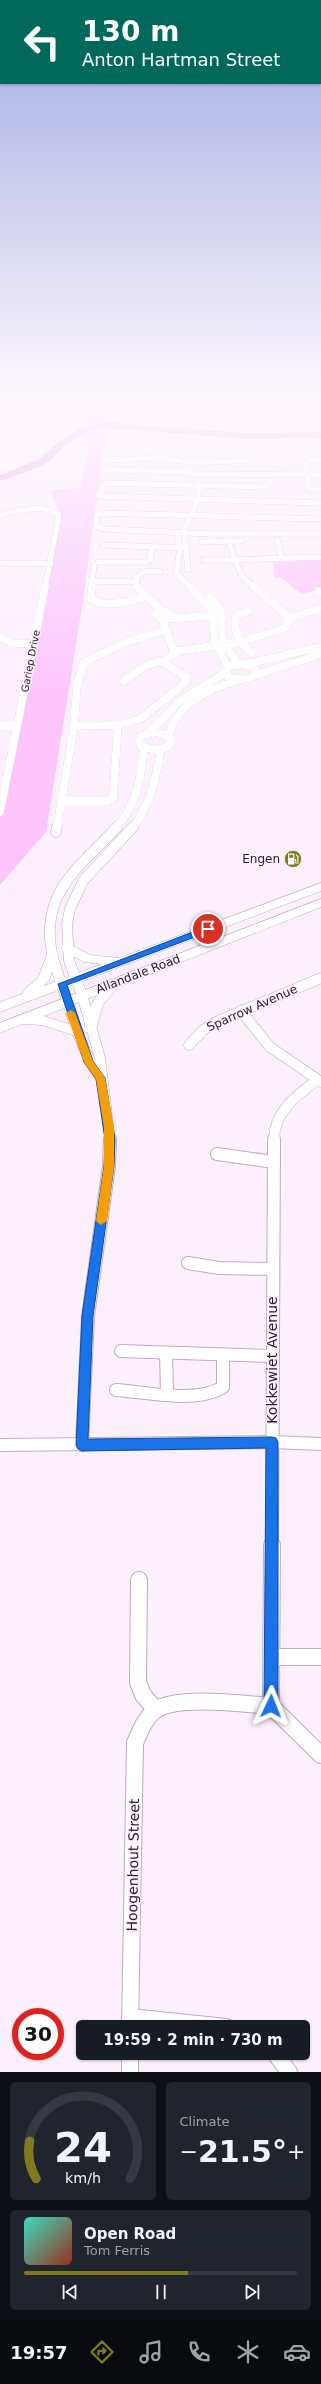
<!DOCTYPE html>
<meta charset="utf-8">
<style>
:root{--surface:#171b24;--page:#20242c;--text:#f1f3f6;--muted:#9ea1a6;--line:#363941;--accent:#7f7a20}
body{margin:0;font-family:"DejaVu Sans",sans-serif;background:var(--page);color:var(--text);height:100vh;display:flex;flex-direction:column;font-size:15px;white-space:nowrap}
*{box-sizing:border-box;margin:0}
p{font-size:13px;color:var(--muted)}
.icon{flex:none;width:22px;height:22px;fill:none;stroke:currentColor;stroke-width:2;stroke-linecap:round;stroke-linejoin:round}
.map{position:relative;height:2072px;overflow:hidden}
.panel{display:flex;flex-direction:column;gap:10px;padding:10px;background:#0d0f14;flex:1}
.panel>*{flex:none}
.top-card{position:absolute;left:0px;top:0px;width:321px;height:84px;box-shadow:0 1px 3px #0004;background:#00695c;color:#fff;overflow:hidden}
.speed{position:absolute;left:12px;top:2008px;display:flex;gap:8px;font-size:20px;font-weight:700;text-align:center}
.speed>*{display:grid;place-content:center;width:52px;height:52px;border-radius:50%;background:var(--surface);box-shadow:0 1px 3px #0004;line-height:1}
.speed .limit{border:6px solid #d22;background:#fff;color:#111}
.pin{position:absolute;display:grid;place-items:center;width:34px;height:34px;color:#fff;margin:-17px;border:2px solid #fff;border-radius:50%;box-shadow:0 1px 4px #0007}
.me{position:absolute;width:44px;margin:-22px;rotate:2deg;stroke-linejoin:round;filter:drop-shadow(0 0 3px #0008)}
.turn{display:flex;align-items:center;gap:14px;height:84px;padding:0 16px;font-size:18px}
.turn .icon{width:52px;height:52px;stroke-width:2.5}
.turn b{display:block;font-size:28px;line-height:34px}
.big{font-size:30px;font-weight:600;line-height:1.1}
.panel .widget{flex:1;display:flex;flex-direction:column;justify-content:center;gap:6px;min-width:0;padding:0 14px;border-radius:6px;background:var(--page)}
.panel .dial{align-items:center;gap:0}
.dial svg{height:104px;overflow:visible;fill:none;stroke:var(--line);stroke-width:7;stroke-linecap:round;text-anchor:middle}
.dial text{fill:var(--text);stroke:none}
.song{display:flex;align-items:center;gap:12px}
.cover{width:48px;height:48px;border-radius:6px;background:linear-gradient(135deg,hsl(170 70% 55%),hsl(10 70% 35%))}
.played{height:4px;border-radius:2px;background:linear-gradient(90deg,var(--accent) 60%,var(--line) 60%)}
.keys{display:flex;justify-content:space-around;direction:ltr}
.heat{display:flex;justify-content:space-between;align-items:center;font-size:22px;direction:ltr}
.panel .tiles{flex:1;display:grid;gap:10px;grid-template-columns:1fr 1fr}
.widget:last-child{grid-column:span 2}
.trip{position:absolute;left:76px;top:2020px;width:234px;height:40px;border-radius:6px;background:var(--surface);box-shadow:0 1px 3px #0004;font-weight:600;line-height:40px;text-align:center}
.tab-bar{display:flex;height:64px;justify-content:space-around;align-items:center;background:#090b0e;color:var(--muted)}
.tab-bar .icon{width:28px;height:28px}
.tab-bar .current{color:var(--accent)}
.tab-bar b{font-size:18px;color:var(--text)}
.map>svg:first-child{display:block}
</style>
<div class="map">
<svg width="321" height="2072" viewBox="0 0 321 2072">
<rect width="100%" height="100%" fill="#fdf0fd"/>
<!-- green -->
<g fill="#fcc6fd">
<polygon points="93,402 108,402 106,429 84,594 46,832 0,885 0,811 59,514 51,490 81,488 89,442 85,432 85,424"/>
<polygon points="321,559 321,589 301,594 282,578 275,578 273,563"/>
</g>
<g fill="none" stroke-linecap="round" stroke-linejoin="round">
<!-- river -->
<polygon fill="#db9bdc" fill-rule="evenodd" points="106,422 246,433 321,432 321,438 246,439 106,428 87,432 65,445 52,459 37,468 0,481 0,475 38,460 60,441 81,428"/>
<defs>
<g id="minor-far4">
<polyline points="321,460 310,460 305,465 309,489 321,489"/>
<polyline points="192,472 107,470 103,465 104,460 160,458 194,463 250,460"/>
<polyline points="192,474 321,475"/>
<polyline points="268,487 104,483 99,496 321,503"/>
<path d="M0 515C17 511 44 503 59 515L45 588"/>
<polyline points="321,519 100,513 97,514 96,526 104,529 210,534 321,534"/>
<polyline points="277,540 282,559"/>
<polyline points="202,542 241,541"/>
<polyline points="103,545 187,548"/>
<polyline points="204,560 235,560 229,541"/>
<polyline points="98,562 147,562 150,560 152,546"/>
<polyline points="0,563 51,564"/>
<polyline points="94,566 92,581 135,582"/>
<polyline points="177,569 180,547 178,536"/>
<polyline points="188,570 184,530 198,500 200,480"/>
<polyline points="176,573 191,588"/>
<polyline points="92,588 92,581"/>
<polyline points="137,588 136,577 146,571 161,572"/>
<polyline points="255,588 242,576 235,560 321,557"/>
</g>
<g id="minor-far3">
<path d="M92 587 91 599C106 609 130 601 146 597"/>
<polyline points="137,587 162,611"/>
<polyline points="190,587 212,609 215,642"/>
<polyline points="254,587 290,618 321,608"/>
<polyline points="318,591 321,593"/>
<polyline points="210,597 220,608 223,641"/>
<path d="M248 611 236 616C232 631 241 643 251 653"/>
<polyline points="169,617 170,615 166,612 155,614 162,619 221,615"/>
<polyline points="166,630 173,649 178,651 240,642 282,629 287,626 290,618"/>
<polyline points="0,637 12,643 34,644"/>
<polyline points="224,645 239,664"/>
<polyline points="217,646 228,667"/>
<polyline points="246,664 321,647"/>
<polyline points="256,675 321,654"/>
<polyline points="124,681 145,666 163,660"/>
<polyline points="0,726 17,726"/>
<polyline points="74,726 77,685 84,662 129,641 166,630 162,619"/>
<polygon points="156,732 169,737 171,741 169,746 155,750 141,746 139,741 141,736"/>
<path d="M148 733 180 701 220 676 230 666 244 664 255 669 257 673C249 681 240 680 229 677L226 671"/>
<path d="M169 737C173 705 211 688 239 680"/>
<polyline points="61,801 108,801 113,798 118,725 140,719 185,683 187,677 162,662 178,651"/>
<polyline points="0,812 45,587"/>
<polyline points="57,828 74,726 118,725"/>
<path d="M116 828C137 805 141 777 144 747"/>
<path d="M133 828C151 802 155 781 161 750L166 747"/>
</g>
<g id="minor-far2">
<polyline points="56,832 57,827"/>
<polyline points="241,1011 270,1047 321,1082"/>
<polyline points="189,1045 203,1030 218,1021 321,978"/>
<path d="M101 1078C82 1052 74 1022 64 991 58 974 51 957 50 938 49 927 51 916 54 905 65 874 95 851 117 827"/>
<polyline points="110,1140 100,1058 82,995 69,961 67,924 70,909 83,881 133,827"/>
<path d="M274 1140C274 1112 296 1096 317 1080"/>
</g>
<g id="minor-far1">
<polyline points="217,1154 274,1162"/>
<polyline points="188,1263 219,1268 272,1269"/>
<polyline points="121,1351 272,1356"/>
<polyline points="166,1353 167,1393"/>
<path d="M116 1390C146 1392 197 1404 223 1387V1355"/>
<polyline points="0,1445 272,1442 321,1444"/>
<polyline points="82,1445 88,1316 109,1166 110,1139"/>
<polyline points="272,1546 274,1139"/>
</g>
<g id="minor">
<polyline points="139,1580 138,1682 143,1695 156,1710"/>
<polyline points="273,1657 321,1657"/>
<polyline points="271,1706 272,1545"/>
<polyline points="130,2017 226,2027"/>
<path d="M130 2027 135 1743C140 1732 145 1717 156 1710 178 1695 244 1704 271 1706L321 1755"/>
<polyline points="130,2053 130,2072"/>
<polyline points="275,2053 289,2072"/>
</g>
<g id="major">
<polygon points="321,883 321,891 0,1012 0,1002 22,994 24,990 38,978 48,952 56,952 58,955 49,980 44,986 102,964 84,962 63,951 61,948 63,945 71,945 90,955 119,958"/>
<polygon points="321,899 321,907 118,987 103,1005 95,1032 85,1032 84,1029 88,1011 97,995 44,1016 81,1028 82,1031 81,1034 76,1036 42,1025 22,1024 0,1033 0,1023"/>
</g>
</defs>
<!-- minor-far4 casing -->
<use href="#minor-far4" stroke="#bfaabf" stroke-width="6"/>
<!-- minor-far3 casing -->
<use href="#minor-far3" stroke="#bfaabf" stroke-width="8"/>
<!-- minor-far2 casing -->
<use href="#minor-far2" stroke="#bfaabf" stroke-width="11"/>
<!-- minor-far1 casing -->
<use href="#minor-far1" stroke="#bfaabf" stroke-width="14"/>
<!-- minor casing -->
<use href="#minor" stroke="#bfaabf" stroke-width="18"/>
<!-- major casing -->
<use href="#major" stroke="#bfaabf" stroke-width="1"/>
<!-- minor-far4 -->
<use href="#minor-far4" stroke="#fff" stroke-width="5.5"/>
<!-- minor-far3 -->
<use href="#minor-far3" stroke="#fff" stroke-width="8"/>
<!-- minor-far2 -->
<use href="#minor-far2" stroke="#fff" stroke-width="10"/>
<!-- minor-far1 -->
<use href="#minor-far1" stroke="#fff" stroke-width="12"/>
<!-- minor -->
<use href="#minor" stroke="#fff" stroke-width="16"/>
<!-- major -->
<use href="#major" fill="#fff" fill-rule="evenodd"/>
<defs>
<g id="minor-bridge">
<polyline points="223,641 224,645"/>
<polyline points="215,642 217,646"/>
</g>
</defs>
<!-- minor-bridge casing -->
<use href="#minor-bridge" stroke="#bfaabf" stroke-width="8" stroke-linecap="butt"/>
<!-- minor-bridge -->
<use href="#minor-bridge" stroke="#fff" stroke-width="8"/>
</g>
<!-- sky -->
<linearGradient id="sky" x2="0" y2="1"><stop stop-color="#a3aae3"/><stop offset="0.58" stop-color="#fef8fe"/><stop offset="1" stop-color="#fef8fe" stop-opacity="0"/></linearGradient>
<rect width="321" height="692" fill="url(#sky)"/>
<!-- route -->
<polygon fill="#1a73e8" stroke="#114b97" points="208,926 212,929 211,931 67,985 93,1061 105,1078 115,1139 114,1166 93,1316 88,1439 272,1437 276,1438 278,1442 278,1706 276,1711 271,1713 266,1711 264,1706 266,1448 82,1451 78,1449 76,1445 82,1316 104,1166 105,1139 96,1079 84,1062 58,984"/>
<!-- slow -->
<polygon fill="#f59e0b" points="71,1010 75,1013 93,1061 105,1078 114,1127 114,1166 107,1221 101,1225 96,1221 104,1166 104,1127 96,1079 84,1062 66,1013"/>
<!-- icons -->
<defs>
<symbol id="fuel-disc" viewBox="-11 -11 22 22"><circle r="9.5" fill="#7f7a20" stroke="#fdf0fd"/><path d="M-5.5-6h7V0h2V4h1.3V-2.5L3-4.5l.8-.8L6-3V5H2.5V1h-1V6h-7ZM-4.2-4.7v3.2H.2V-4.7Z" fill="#fff"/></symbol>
</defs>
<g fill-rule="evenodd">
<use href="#fuel-disc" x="283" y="849" width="20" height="20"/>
</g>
<g text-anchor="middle" stroke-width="3" stroke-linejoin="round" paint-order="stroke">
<!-- far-street labels -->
<g font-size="10" fill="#282028" stroke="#fdf0fd">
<text transform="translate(30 661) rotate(-79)" y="4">Gariep Drive</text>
</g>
<!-- poi labels -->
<g font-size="12" fill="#282028" stroke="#fdf0fd" text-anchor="end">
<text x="280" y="863">Engen</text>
</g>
<!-- street labels -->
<g font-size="12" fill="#282028" stroke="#fdf0fd">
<text transform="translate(138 974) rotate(-21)" y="4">Allandale Road</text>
<text transform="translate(252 1008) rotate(-24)" y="4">Sparrow Avenue</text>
</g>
<!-- near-street labels -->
<g font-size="14" fill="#282028" stroke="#fdf0fd">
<text transform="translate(272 1360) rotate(-90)" y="5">Kokkewiet Avenue</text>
<text transform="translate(133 1865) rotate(-89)" y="5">Hoogenhout Street</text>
</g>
</g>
</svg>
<div class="speed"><div class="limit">30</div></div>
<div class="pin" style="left:208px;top:929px;background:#d93025"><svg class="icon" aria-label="arrive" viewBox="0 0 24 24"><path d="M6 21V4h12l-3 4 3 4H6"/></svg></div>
<svg class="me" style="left:271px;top:1706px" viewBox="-20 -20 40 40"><path d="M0-17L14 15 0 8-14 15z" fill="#1a73e8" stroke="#fff" stroke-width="4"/></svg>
<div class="trip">19:59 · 2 min · 730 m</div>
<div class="top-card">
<div class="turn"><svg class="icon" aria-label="left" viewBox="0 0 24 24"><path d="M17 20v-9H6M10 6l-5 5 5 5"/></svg><div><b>130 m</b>Anton Hartman Street</div></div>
</div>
</div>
<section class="panel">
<div class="tiles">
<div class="widget dial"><svg viewBox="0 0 100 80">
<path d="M14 69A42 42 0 1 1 86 69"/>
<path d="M14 69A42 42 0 0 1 9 40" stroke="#7f7a20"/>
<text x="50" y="56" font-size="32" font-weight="700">24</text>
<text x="50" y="72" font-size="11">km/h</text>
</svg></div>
<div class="widget"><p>Climate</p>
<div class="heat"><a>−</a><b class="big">21.5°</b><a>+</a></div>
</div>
<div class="widget">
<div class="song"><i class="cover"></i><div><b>Open Road</b><p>Tom Ferris</p></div></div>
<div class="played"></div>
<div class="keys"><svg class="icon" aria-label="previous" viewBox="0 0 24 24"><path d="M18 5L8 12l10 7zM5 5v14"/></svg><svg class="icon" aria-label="pause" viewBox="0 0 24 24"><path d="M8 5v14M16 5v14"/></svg><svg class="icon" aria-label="next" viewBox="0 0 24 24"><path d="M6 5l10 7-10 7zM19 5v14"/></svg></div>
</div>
</div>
</section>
<nav class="tab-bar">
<b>19:57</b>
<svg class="icon current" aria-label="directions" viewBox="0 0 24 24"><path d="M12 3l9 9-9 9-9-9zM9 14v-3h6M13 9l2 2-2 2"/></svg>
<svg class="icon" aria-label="music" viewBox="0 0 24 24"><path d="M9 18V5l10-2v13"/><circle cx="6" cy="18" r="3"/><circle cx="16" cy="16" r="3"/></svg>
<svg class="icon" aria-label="phone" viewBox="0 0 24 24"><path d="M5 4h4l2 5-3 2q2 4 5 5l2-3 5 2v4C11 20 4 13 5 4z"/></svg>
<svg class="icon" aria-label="climate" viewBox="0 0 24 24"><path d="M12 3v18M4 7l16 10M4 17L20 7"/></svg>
<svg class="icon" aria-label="car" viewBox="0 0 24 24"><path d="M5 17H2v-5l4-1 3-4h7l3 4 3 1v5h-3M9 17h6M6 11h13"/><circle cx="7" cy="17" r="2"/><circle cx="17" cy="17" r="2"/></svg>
</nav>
